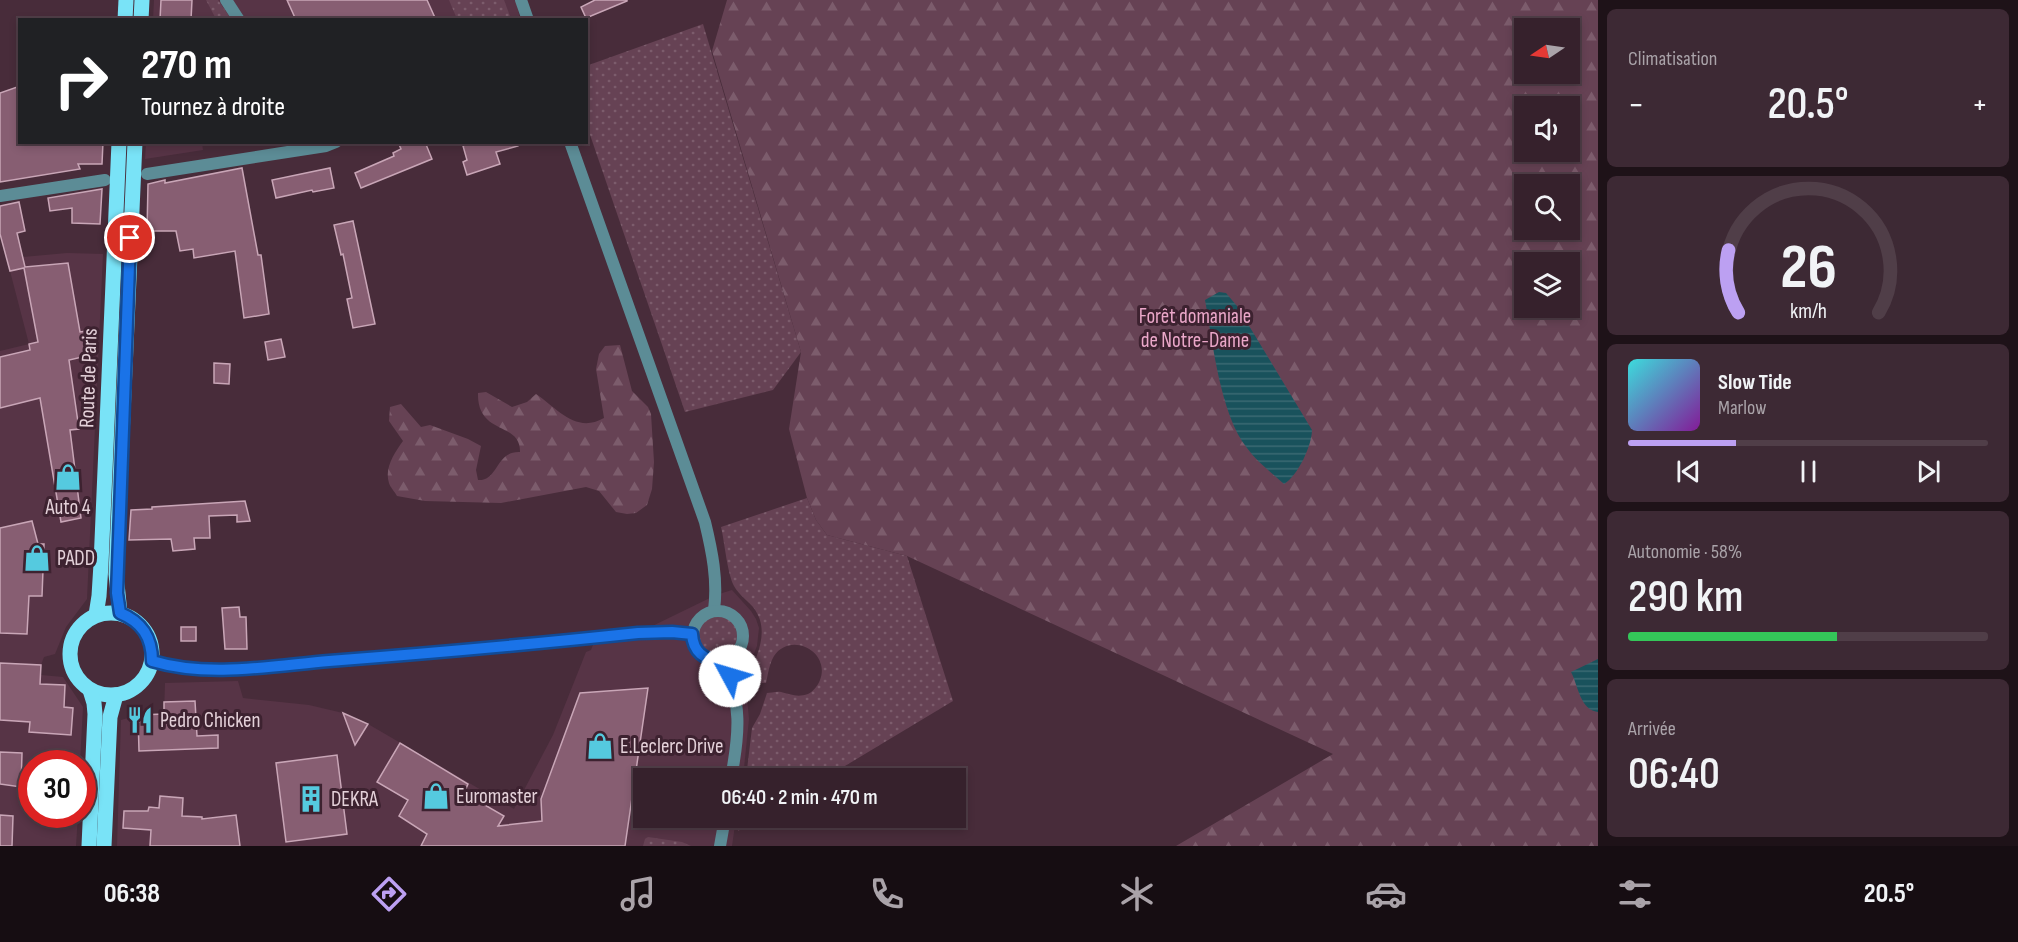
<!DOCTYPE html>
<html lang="fr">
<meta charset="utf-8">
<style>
:root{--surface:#36212c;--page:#3d2934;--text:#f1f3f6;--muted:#aaa3a9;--line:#503e48;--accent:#bca0f2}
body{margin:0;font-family:"Sofia Sans Condensed",sans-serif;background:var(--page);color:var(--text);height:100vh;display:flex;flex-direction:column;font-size:22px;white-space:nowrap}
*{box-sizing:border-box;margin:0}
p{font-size:20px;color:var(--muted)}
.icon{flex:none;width:33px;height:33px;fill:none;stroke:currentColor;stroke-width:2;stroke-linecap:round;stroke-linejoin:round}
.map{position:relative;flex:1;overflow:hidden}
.side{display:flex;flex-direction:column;gap:9px;padding:9px;background:#1e1218;width:420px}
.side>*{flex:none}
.banner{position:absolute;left:18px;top:18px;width:570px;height:126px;border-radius:0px;box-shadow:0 3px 9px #0003,0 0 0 2px var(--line);background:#202124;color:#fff;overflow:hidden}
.needle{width:39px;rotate:257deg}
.tools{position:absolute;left:1514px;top:18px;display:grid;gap:12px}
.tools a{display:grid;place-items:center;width:66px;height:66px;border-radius:0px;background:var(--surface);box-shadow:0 3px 9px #0003,0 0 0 2px var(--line);font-size:30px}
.speed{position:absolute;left:18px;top:750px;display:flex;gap:12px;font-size:30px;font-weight:700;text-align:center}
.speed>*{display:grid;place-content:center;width:78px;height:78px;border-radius:50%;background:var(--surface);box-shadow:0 3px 9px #0003,0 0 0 2px var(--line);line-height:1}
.speed .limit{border:9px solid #d22;background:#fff;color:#111}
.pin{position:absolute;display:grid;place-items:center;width:51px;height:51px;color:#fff;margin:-26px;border:3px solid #fff;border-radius:50%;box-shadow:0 2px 6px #0007}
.me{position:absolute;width:66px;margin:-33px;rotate:309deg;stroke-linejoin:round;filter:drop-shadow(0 0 4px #0008)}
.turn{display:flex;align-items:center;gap:21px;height:126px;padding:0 24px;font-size:27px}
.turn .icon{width:78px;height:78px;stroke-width:2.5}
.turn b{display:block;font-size:42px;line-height:51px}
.big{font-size:45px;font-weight:600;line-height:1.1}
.side .tile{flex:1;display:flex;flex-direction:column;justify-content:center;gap:9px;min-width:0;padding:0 21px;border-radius:9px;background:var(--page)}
.side .dial{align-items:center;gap:0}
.dial svg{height:156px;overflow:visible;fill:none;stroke:var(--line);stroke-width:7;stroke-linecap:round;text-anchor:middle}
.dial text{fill:var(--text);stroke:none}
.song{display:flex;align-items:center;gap:18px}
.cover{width:72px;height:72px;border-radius:9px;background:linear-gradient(135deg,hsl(180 70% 55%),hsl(290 70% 35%))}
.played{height:6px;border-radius:3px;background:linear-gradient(90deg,var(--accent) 30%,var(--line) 30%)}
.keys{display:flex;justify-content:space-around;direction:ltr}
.heat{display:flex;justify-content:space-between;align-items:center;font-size:33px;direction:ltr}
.charge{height:9px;border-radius:4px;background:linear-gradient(90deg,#34c759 58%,var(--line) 0)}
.trip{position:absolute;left:633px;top:768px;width:333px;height:60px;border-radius:0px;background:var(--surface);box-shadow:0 3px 9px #0003,0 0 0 2px var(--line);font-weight:600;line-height:60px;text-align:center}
.dock{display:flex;height:96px;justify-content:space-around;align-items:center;background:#160d12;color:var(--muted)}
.dock .icon{width:42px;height:42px}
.dock .current{color:var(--accent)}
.dock b{font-size:27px;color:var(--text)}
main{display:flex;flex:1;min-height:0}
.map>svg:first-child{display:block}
</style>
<main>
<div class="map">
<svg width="1598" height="846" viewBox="0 0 1598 846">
<defs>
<pattern id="grass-dots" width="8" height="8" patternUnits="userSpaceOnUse" patternTransform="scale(1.5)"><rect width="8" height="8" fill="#664254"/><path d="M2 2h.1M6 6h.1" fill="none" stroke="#7c5c6c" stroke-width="1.8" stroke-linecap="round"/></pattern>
<pattern id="forest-firs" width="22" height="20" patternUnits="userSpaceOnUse" patternTransform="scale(1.5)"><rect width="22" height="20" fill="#664254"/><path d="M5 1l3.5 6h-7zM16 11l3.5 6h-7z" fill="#7c5c6c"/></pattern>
<pattern id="water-rules" width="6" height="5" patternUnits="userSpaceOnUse" patternTransform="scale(1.5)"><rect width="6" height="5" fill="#19525c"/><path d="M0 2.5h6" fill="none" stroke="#3a6a73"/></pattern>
</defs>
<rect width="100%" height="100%" fill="#482c3a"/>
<!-- built -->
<g fill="#573446">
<polygon points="154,0 516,0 520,19 153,20"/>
<polygon points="146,143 202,143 203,150 145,159"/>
<polygon points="67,253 103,254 87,599 66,627 55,654 44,657 41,665 41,675 63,677 83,707 80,763 32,764 32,814 78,815 76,846 0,846 0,351 29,344 10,271 25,267 23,257"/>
<polygon points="732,590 751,611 756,619 759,628 757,646 745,676 749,719 743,778 644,778 644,818 736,818 732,846 117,846 121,720 138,715 164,714 165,683 238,681 243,698 309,705 343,713 368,724 514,809 553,735 586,652 591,650 596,637 638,633 716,595"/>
</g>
<!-- grass -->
<g fill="url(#grass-dots)">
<polygon points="206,0 218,0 231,19 216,19"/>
<polygon points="449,0 504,0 511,19 457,19"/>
<polygon points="703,24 801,352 773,390 685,412 587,126 586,66"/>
<path d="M807 498 816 520 827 535 907 556 953 701 825 778H746L752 728 760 714 767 693C770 693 777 691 781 692 790 694 797 698 808 694 814 691 818 685 820 680 831 652 791 631 774 656 769 664 768 675 766 683H759L748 678C757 655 771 630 753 607 747 600 739 595 734 586 727 572 725 544 721 527Z"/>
<circle cx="717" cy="636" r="20"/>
<polygon points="740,818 760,818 738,831"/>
<polygon points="648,837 682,842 691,846 643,846 645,839"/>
</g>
<!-- forest -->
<g fill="url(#forest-firs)" fill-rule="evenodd">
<path d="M727 0H1598V846H1176L1333 754 907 556 827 535 816 520 807 498 789 429 801 352 712 51ZM1524 28H1569V74H1524ZM1524 106H1569V152H1524ZM1524 184H1569V230H1524ZM1524 262H1569V308H1524Z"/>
<path d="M620 345 632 391 648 407 651 414 654 462 652 489 647 505 636 513 627 514 616 512 599 491 586 487 501 503 425 501 397 496C395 492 390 487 389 483 384 468 395 452 403 441L389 421 390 407 401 404 421 427 430 425 468 439 481 446 476 470 478 480C499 481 495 451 520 452 521 421 477 436 478 393L486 392 512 407 527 402 536 394C558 409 576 434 604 418L596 369 599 354 605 346Z"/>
</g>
<!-- water -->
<g fill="url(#water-rules)">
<path d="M1219 292 1226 293 1237 306 1312 430C1312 445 1298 476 1284 484 1272 473 1257 462 1247 448 1220 414 1213 343 1205 300Z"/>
<path d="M1598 659V712C1580 710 1578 685 1571 672Z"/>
</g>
<!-- building -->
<g fill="#875e72" stroke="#c9a6b7" stroke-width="1.5">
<polygon points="161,0 192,0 191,20 160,20"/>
<polygon points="287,0 427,0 436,20 296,20"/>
<polygon points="595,0 627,0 627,1 586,18 581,7"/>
<polygon points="20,86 20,142 103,142 102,164 78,164 80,169 0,182 0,93"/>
<polygon points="398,142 425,142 432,159 361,188 355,173 394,156 393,153 401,149"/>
<polygon points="471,142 518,142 518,146 496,152 500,164 467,175 463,162 467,160 463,146"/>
<polygon points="242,168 258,255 261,255 269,314 244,318 235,251 194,258 193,249 180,251 176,231 147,231 148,184 165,180 165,183"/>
<polygon points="330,168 334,188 313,192 312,190 276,198 272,180"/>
<polygon points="102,189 100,224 72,223 72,208 50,211 48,198"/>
<polygon points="19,202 25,231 17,233 25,267 68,263 80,332 86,331 91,355 69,360 79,429 70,430 81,518 61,522 40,398 0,408 0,357 30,350 29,344 38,342 24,268 10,271 0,234 0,206"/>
<polygon points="353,221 375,324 353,328 347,299 352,298 343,254 341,255 334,225"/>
<polygon points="281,339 285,357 268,360 265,342"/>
<polygon points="214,363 230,364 229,384 214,383"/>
<polygon points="245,501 250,521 237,522 237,515 209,516 210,538 194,538 195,549 173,551 171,539 129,540 131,510 152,509 152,507"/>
<polygon points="32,521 38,544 44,544 42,596 29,596 27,634 0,633 0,528"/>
<polygon points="239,607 240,617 246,617 247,649 225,649 222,608"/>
<rect x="181" y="627" width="15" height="14"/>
<polygon points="0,663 41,665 40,684 65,685 64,707 73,708 71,735 29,732 30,722 0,720"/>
<polygon points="648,688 625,846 421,846 427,834 399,816 408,800 377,782 400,743 468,784 464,793 504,816 498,826 542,821 541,799 580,693"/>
<polygon points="195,701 197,736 218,735 218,748 139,751 138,715 164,714 164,702"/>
<polygon points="343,713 368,724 355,745"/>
<polygon points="0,752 22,753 21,787 0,784"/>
<polygon points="337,755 347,834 286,842 276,763"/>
<polygon points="160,796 183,798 182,816 202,817 202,819 236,815 240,846 150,846 151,830 123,828 124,811 148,811 149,807 159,808"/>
<polygon points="0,815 13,816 12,846 0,846"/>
</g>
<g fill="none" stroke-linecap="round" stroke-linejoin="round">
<!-- minor -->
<g stroke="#5c8c96" stroke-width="12">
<polyline points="226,0 239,20"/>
<polyline points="521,0 528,20"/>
<path d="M570 142 705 522C712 551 718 580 714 610"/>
<polyline points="147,174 326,146 336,142"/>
<polyline points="0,196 105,180"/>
<circle cx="718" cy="636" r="25"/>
<path d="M152 661C207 678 268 666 324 662 429 654 533 644 638 633L672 632 692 634"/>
<path d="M722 661C743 700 739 736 731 778"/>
<polyline points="720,846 725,818"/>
</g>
<!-- primary -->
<g stroke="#79e3f7" stroke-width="15">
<polyline points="125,20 126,0"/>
<polyline points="141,20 142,0"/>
<circle cx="111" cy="654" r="41"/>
<polyline points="120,613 116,574 135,142"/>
<polyline points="96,615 99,596 101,564 119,142"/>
<polyline points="89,846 95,714 94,703 90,690"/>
<polyline points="104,846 110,717 116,695"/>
</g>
</g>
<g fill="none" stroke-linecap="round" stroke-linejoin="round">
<defs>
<path id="route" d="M130 238 117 593 120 613C142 622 152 637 152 661 208 678 271 666 329 661 432 653 535 644 638 633L672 632 692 634C693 651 704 661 722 661L730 676"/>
</defs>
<!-- route casing -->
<use href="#route" stroke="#114b97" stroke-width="15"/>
<!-- route -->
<use href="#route" stroke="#1a73e8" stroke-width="10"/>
</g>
<!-- icons -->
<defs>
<symbol id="shop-bare" viewBox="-9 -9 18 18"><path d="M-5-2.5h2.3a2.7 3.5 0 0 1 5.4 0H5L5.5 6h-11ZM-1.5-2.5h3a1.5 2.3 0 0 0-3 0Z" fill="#55cadf" stroke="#3d2230" stroke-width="2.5" paint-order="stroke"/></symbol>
<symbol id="restaurant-bare" viewBox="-9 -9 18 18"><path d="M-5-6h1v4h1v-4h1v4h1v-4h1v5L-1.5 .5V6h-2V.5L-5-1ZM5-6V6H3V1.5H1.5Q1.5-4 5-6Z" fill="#55cadf" stroke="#3d2230" stroke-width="2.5" paint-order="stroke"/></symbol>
<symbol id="building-bare" viewBox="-9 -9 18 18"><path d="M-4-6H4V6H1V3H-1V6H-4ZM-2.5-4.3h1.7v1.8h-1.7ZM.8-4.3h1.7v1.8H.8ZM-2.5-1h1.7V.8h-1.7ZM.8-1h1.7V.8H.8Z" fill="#55cadf" stroke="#3d2230" stroke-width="2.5" paint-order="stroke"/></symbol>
</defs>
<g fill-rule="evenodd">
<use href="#shop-bare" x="49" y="458" width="38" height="38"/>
<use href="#shop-bare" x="18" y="539" width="38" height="38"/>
<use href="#restaurant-bare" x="121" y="701" width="38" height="38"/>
<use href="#shop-bare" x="581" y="727" width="38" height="38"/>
<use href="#shop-bare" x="417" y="777" width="38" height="38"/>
<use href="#building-bare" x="292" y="780" width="38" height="38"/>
</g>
<g text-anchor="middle" stroke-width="6" stroke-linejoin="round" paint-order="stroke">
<!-- park labels -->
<g font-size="21" fill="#eba7c9" stroke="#3d2230">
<text x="1195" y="323">Forêt domaniale<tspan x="1195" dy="24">de Notre-Dame</tspan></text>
</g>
<!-- street labels -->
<g font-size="21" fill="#e4d1d9" stroke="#3d2230">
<text transform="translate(88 378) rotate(-88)" y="7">Route de Paris</text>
</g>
<!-- poi labels -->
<g font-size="21" fill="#e4d1d9" stroke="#3d2230" text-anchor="start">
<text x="68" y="514" text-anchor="middle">Auto 4</text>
<text x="57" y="565">PADD</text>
<text x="160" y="727">Pedro Chicken</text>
<text x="620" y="753">E.Leclerc Drive</text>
<text x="456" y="803">Euromaster</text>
<text x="331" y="806">DEKRA</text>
</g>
</g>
</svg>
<div class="tools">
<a><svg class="needle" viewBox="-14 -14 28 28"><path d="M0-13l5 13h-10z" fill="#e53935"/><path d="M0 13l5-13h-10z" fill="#aaa3a9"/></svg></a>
<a><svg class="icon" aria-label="sound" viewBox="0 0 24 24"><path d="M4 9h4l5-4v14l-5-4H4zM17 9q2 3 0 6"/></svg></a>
<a><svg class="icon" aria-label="search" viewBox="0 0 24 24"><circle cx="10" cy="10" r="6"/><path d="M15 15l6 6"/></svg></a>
<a><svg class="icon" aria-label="layers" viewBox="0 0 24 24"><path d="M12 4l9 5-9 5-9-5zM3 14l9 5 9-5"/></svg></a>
</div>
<div class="speed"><div class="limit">30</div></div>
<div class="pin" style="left:130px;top:238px;background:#d93025"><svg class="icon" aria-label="arrive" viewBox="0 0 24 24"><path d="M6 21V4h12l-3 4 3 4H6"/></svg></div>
<svg class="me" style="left:730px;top:676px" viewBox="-20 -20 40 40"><circle r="19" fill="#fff"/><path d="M0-13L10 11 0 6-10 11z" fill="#1a73e8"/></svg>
<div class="trip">06:40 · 2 min · 470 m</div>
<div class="banner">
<div class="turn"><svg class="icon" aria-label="right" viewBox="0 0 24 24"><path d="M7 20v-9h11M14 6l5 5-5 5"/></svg><div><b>270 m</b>Tournez à droite</div></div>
</div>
</div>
<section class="side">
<div class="tile"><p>Climatisation</p>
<div class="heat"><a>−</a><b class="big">20.5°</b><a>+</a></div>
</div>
<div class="tile dial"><svg viewBox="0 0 100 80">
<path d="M14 69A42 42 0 1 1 86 69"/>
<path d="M14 69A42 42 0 0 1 9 37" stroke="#bca0f2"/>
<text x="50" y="56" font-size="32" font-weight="700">26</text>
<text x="50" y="72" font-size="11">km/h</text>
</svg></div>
<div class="tile">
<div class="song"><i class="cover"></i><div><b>Slow Tide</b><p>Marlow</p></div></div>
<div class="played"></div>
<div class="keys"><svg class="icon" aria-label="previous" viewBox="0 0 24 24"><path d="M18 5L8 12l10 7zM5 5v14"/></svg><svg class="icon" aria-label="pause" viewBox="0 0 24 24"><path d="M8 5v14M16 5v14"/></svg><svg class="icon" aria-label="next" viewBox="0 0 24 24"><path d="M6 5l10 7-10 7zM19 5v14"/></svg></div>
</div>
<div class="tile"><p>Autonomie · 58%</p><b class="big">290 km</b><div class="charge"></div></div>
<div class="tile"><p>Arrivée</p><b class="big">06:40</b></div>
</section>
</main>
<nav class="dock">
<b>06:38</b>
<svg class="icon current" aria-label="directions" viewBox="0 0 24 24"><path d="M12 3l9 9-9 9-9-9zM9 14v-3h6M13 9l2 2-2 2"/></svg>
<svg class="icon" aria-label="music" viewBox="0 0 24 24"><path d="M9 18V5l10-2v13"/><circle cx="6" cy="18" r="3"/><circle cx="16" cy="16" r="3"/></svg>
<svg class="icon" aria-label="phone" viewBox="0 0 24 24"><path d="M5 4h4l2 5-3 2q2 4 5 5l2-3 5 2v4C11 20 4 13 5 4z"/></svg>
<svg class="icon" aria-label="climate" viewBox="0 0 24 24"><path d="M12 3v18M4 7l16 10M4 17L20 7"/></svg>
<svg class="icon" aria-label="car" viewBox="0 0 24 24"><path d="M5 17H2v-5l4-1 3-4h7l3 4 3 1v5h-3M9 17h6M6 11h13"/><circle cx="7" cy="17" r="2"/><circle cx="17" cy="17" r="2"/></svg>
<svg class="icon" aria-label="filters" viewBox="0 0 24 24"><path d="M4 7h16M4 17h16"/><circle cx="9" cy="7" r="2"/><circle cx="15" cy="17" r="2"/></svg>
<b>20.5°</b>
</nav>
